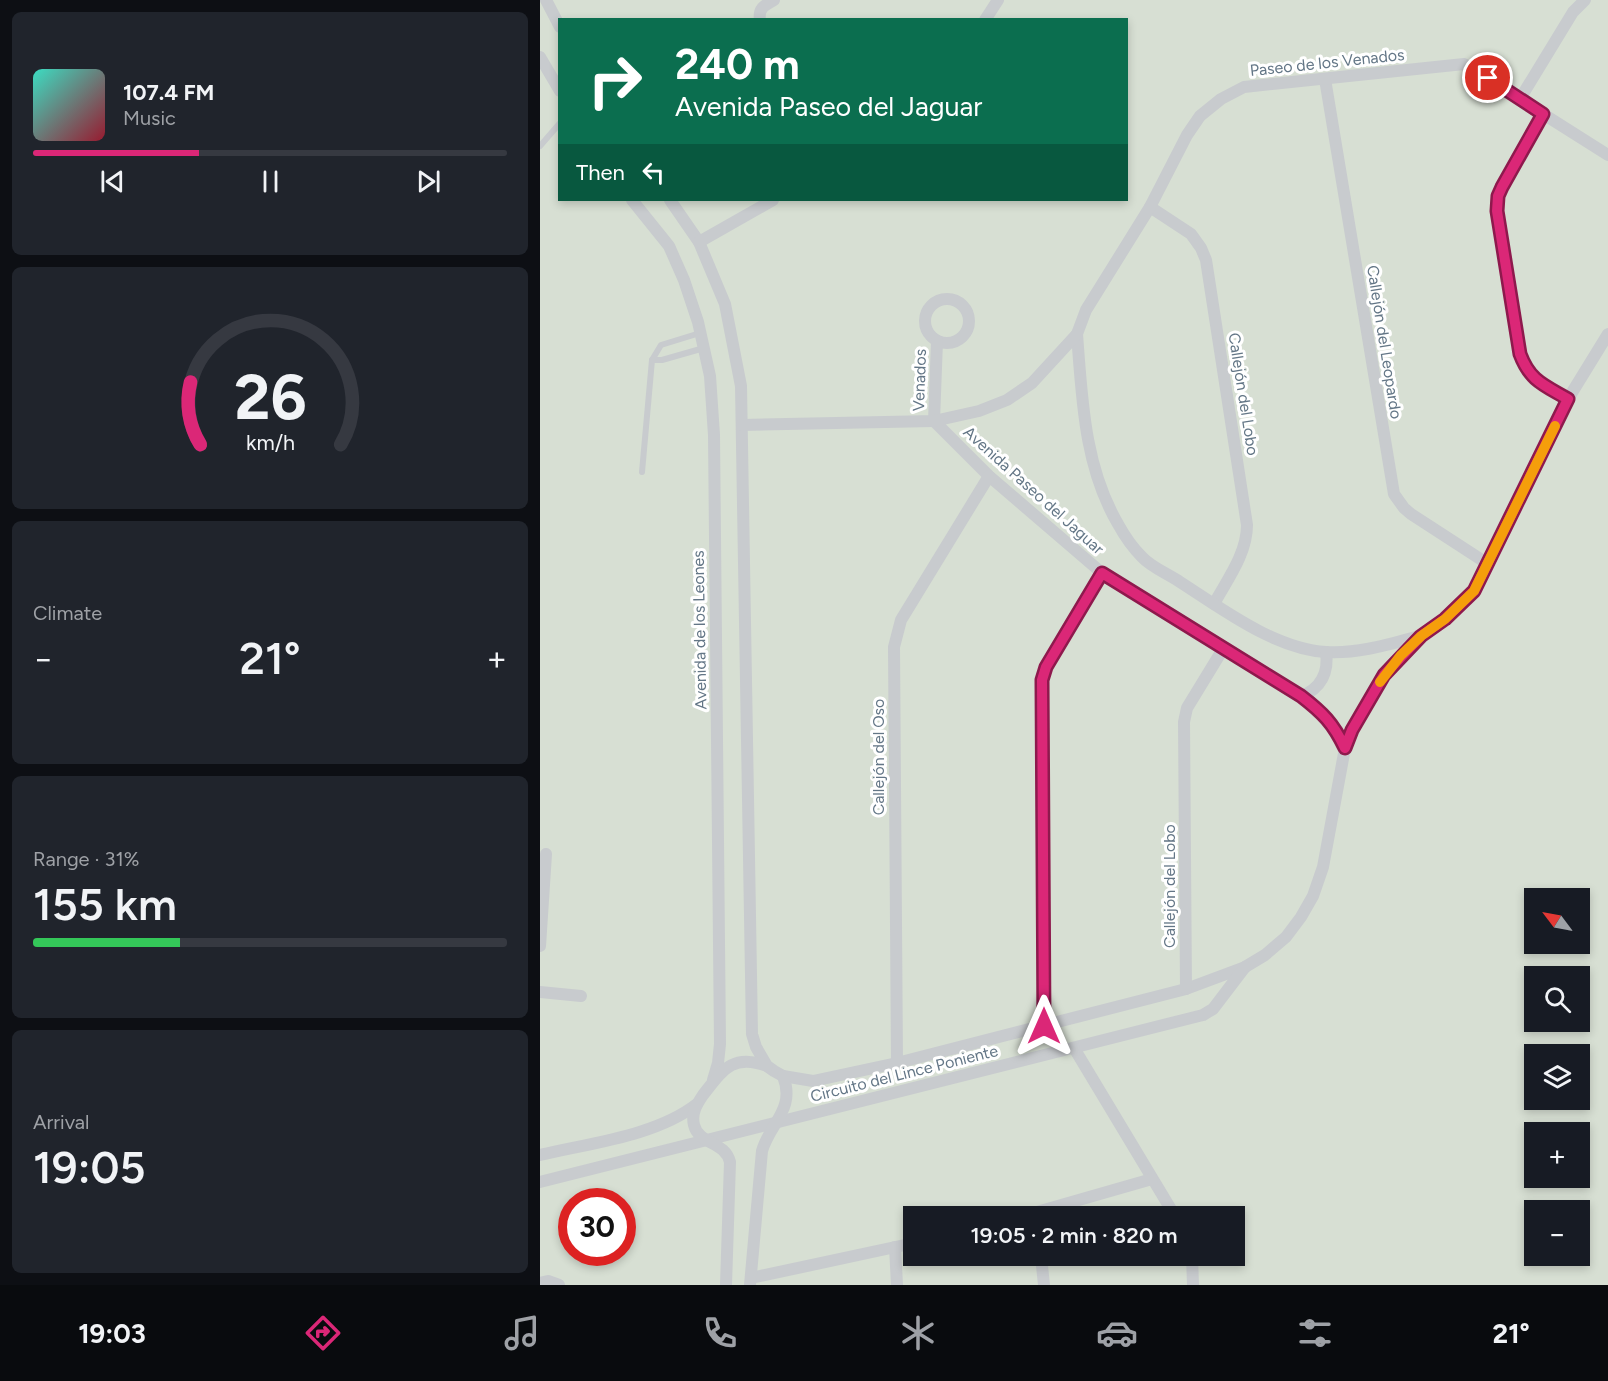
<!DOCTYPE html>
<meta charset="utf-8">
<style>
:root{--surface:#171b24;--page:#20242c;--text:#f1f3f6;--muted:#9ea1a6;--line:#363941;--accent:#db2777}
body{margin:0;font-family:Figtree,sans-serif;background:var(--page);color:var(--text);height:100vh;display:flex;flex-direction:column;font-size:22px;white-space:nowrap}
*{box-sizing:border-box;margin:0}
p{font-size:20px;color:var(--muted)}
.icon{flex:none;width:33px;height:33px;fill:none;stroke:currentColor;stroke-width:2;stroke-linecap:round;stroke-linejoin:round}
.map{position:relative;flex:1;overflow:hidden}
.side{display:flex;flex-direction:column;gap:12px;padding:12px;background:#0d0f14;width:540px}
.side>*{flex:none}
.guide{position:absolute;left:18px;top:18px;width:570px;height:183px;border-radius:0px;box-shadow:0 3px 9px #0003;background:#0b6e4f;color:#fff;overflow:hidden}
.needle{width:39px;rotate:302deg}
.controls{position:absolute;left:984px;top:888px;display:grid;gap:12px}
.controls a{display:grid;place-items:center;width:66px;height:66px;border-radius:0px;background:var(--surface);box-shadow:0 3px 9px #0003;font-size:30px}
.speed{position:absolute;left:18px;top:1188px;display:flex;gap:12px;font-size:30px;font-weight:700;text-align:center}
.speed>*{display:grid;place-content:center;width:78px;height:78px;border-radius:50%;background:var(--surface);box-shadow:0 3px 9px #0003;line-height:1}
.speed .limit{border:9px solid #d22;background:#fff;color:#111}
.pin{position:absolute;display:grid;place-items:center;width:51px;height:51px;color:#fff;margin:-26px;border:3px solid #fff;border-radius:50%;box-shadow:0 2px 6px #0007}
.me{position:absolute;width:66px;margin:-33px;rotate:0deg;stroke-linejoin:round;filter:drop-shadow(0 0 4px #0008)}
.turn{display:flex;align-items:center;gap:21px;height:126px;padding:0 18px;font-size:27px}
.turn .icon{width:78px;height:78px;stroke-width:2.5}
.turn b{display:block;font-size:42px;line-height:51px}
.then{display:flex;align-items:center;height:57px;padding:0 18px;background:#0003;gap:12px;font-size:22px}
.big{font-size:45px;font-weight:600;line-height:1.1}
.side .card{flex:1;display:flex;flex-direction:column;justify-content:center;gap:9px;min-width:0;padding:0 21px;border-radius:9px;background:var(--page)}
.side .dial{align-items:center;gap:0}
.dial svg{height:156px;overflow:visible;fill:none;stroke:var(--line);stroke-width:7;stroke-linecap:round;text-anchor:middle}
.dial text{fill:var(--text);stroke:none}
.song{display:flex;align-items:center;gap:18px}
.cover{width:72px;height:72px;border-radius:9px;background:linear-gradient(135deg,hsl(170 70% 55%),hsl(350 70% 35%))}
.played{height:6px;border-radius:3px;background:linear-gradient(90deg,var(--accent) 35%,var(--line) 35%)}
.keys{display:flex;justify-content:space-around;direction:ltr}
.heat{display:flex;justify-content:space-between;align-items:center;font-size:33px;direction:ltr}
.charge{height:9px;border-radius:4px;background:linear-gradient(90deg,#34c759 31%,var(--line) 0)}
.trip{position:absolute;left:363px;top:1206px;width:342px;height:60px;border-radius:0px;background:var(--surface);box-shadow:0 3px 9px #0003;font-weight:600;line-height:60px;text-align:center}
.tabs{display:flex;height:96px;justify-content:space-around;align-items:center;background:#090b0e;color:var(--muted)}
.tabs .icon{width:42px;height:42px}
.tabs .selected{color:var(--accent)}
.tabs b{font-size:27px;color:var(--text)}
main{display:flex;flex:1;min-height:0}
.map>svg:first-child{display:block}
</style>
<main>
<section class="side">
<div class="card">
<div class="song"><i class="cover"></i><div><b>107.4 FM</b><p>Music</p></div></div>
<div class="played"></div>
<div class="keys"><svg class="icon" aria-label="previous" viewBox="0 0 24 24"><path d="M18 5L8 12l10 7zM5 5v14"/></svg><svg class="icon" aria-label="pause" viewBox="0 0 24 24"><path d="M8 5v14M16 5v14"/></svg><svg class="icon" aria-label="next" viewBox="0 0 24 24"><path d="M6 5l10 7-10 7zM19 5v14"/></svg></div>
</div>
<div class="card dial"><svg viewBox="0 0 100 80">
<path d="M14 69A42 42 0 1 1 86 69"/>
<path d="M14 69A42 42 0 0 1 9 37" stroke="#db2777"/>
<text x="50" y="56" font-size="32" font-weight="700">26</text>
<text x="50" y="72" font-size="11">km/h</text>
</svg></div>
<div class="card"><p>Climate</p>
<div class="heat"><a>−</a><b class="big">21°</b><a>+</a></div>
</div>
<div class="card"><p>Range · 31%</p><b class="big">155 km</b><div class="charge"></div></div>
<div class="card"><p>Arrival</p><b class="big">19:05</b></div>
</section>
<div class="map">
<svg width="1068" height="1285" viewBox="0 0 1068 1285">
<rect width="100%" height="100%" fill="#f6f6f2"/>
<!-- green -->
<path fill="#d7dfd3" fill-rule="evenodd" d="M0 0H1068V1285H0ZM20 20H586V200H20ZM994 898H1040V944H994ZM994 976H1040V1022H994ZM994 1054H1040V1100H994ZM994 1132H1040V1178H994ZM32 1202H82V1252H32ZM994 1210H1040V1256H994ZM374 1216H694V1256H374Z"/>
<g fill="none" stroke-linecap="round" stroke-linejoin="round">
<!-- lane -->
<g stroke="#c8cbce" stroke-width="6">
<polyline points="0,146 20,123"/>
<polyline points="112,360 122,360 164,348"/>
<polyline points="102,472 112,360 121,345 160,333"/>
</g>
<!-- street -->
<g stroke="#c8cbce" stroke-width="12">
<polyline points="6,0 20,27"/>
<path d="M220 20C218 8 225 5 234 0"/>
<polyline points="445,20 458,0"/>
<polyline points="0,57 20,91"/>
<polyline points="785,79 854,494 864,508 871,514 948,564"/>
<polyline points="980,99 1033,12 1045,0"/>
<path d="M1003 114 962 187 958 196 957 211 980 354C990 381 1005 385 1028 399"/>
<polyline points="92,200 129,246 144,280 158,322 170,376 174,435 180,1044 178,1063 173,1080"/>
<polyline points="130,200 159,242 185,304 201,386 212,1034 216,1047 227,1066 234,1071 243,1076 273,1081 357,1063 646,989 705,967 725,955 746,937 761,917 773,896 783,867 805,748 812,730 844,675 881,636 905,619 935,591 1028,399 1068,334"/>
<path d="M610 207 651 234 661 248 666 260 707 525C707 554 687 580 674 604"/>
<polyline points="159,242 233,200"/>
<circle cx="407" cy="321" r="22"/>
<path d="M537 334C542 398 544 466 578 524 584 535 593 548 602 557 611 567 628 574 640 582 682 609 735 649 786 652 818 654 850 644 880 636"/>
<path d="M394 421 449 476 562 573 761 696C783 712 793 723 805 748"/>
<polyline points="394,421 397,341"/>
<polyline points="202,425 394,421 439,411 467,400 492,383 537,334 546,310 610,207 647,135 660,116 681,99 704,87 924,64 1068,155"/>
<path d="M761 696C781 689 789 672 786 652"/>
<polyline points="0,946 6,854"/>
<polyline points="646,989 644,722 647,708 683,649"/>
<polyline points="0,992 41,996"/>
<polyline points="503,1026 503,680 506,667 562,573"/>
<polyline points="534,1048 635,1216"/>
<polyline points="357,1063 354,647 361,620 449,476"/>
<path d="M0 1155C50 1143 116 1136 157 1104"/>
<polyline points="0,1182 663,1015 673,1009 705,967"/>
<polyline points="483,1216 612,1179"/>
<polyline points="355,1247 357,1285"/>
<polyline points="501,1256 504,1285"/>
<polyline points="652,1256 653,1285"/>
<polyline points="211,1278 374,1243"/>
<polyline points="0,1283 8,1281 19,1285"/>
<path d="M186 1285 190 1162C185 1141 159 1145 154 1125 151 1113 157 1104 163 1095 182 1071 192 1053 227 1066"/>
<path d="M210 1285 222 1151C230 1123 256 1109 243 1076"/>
</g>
</g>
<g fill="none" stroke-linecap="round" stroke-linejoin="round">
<defs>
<path id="route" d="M504 1026 502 680 506 667 562 573 761 696C783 713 793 723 805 748L812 730 844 675 881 636 905 619 934 591 1028 399C1004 385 990 381 980 354L957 211 958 196 962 187 1003 114 948 78"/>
</defs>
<!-- route casing -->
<use href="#route" stroke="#8e194d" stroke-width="15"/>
<!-- route -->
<use href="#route" stroke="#db2777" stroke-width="10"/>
<!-- slow -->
<polyline stroke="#f59e0b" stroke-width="10" points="840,682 861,655 881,636 905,619 934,591 1015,426"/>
</g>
<g text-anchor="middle" stroke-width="6" stroke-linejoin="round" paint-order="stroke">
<!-- street labels -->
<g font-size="16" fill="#637686" stroke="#fff">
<text transform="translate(787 62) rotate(-6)" y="6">Paseo de los Venados</text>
<text transform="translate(845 342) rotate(81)" y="6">Callejón del Leopardo</text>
<text transform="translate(379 380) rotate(-88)" y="6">Venados</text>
<text transform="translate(704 394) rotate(81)" y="6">Callejón del Lobo</text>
<text transform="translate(494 490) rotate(42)" y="6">Avenida Paseo del Jaguar</text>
<text transform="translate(159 630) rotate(-91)" y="6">Avenida de los Leones</text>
<text transform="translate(338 757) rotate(-90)" y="6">Callejón del Oso</text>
<text transform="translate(629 886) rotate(-90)" y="6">Callejón del Lobo</text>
<text transform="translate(364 1073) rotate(-14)" y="6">Circuito del Lince Poniente</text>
</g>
</g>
</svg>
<div class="controls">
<a><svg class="needle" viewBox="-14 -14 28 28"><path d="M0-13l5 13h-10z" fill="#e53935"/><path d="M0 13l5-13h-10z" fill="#9ea1a6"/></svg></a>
<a><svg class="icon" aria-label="search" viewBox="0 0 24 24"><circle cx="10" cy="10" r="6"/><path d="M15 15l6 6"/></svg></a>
<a><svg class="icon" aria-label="layers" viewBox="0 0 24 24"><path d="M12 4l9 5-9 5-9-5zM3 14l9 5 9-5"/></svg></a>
<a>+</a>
<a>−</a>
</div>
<div class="speed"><div class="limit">30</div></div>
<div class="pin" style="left:948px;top:78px;background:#d93025"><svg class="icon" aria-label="arrive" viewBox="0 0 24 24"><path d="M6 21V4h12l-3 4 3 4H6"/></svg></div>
<svg class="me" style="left:504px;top:1026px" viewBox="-20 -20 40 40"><path d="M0-17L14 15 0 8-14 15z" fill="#db2777" stroke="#fff" stroke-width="4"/></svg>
<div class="trip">19:05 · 2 min · 820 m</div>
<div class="guide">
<div class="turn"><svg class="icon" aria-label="right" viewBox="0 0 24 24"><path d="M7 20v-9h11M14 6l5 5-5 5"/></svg><div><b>240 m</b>Avenida Paseo del Jaguar</div></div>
<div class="then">Then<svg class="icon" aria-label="left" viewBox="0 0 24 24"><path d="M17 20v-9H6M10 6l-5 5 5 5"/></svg></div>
</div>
</div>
</main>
<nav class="tabs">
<b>19:03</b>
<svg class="icon selected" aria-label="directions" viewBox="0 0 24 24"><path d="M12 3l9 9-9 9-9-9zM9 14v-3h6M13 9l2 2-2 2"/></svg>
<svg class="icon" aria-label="music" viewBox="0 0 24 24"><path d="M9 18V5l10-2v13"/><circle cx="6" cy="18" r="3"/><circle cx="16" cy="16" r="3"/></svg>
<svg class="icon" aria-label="phone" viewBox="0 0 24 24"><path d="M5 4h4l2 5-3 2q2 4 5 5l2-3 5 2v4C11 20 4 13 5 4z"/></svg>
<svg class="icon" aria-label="climate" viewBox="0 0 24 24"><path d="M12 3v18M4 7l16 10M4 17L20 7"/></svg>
<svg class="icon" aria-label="car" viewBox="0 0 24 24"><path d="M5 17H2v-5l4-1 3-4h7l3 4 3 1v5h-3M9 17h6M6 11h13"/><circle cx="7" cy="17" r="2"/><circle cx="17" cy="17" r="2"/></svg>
<svg class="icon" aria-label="filters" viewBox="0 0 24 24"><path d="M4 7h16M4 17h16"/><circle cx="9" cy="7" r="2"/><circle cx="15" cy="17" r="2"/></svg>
<b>21°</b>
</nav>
